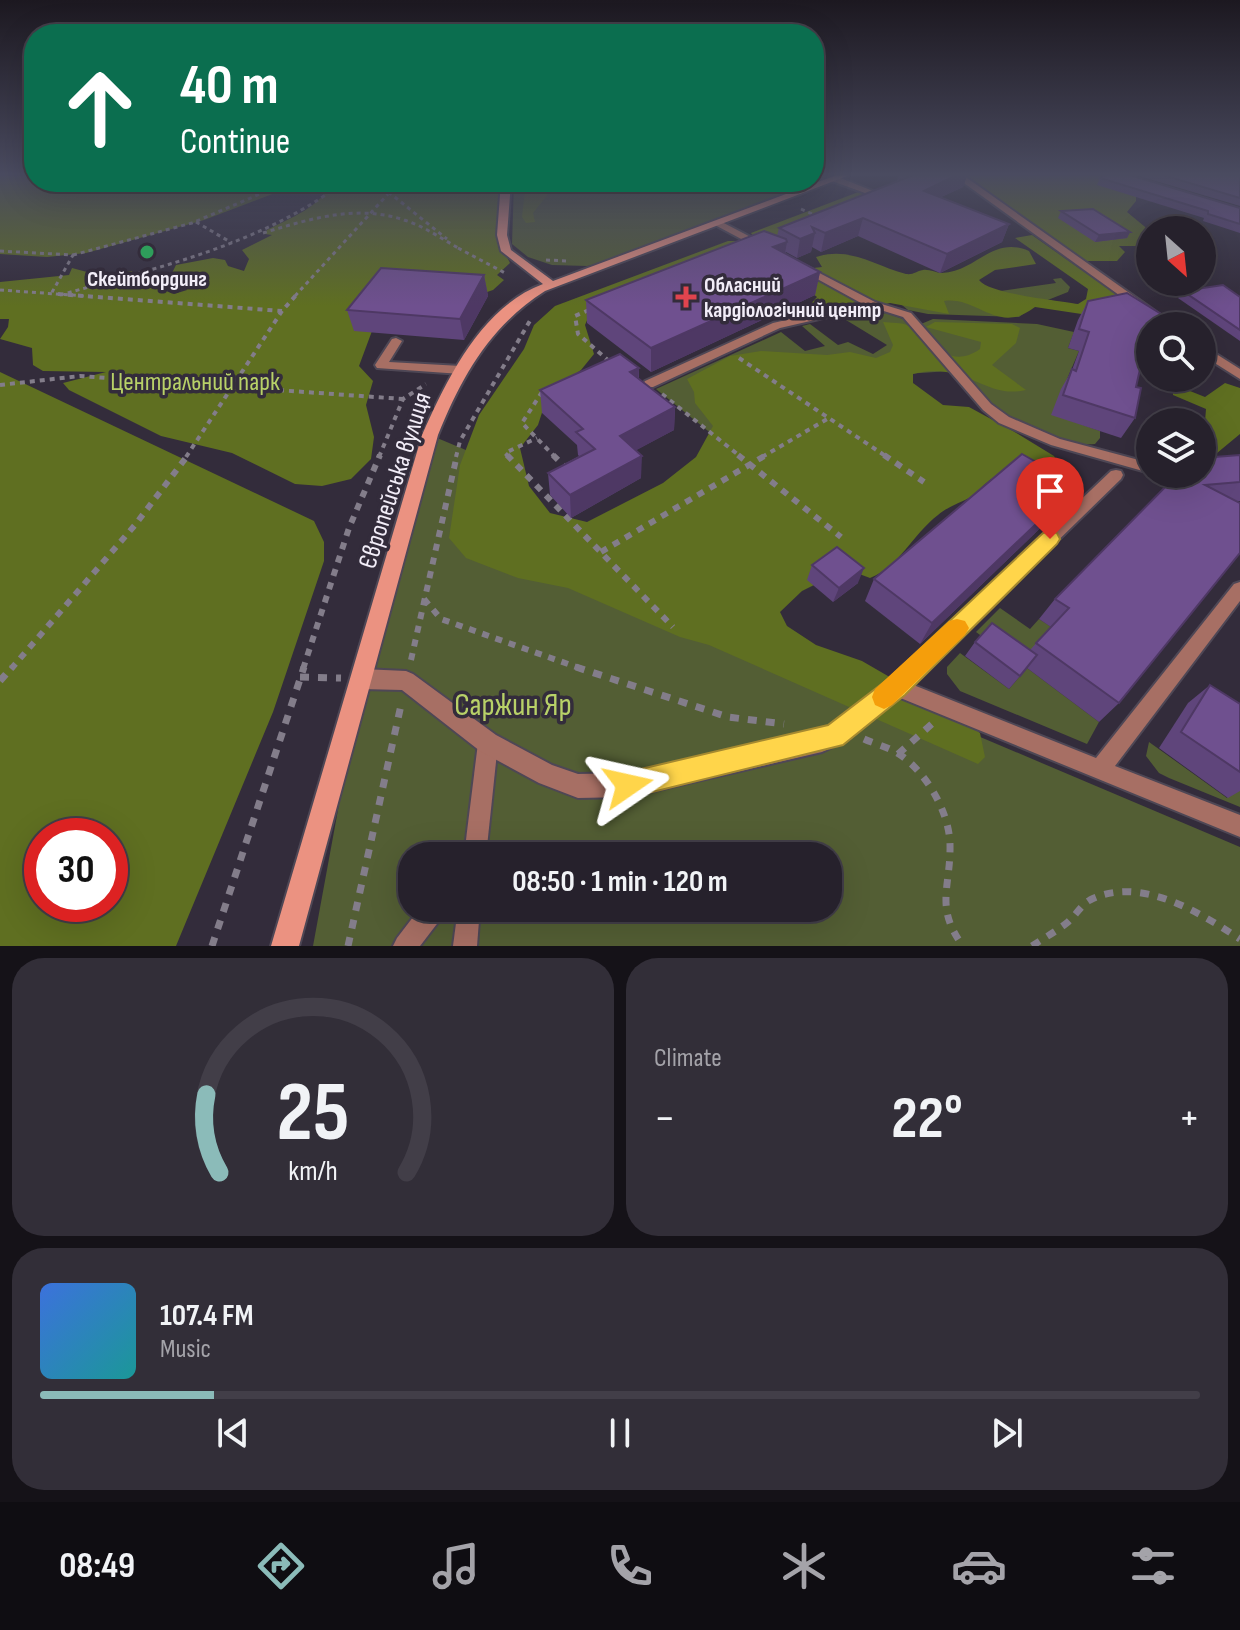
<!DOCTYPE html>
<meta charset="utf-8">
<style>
:root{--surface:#26212c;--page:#322e38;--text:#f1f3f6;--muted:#a4a3a9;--line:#423e48;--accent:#8bbbb9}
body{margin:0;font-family:"Sofia Sans Condensed",sans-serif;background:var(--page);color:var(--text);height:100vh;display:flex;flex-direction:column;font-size:30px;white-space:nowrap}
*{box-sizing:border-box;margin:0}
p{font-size:26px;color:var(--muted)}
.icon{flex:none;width:44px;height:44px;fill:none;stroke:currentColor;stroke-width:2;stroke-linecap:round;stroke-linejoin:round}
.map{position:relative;height:946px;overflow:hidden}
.details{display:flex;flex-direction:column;gap:12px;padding:12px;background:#151218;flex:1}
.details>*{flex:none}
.hud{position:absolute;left:24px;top:24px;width:800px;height:168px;border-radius:32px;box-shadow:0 8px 32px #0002,0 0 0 2px var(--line);background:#0b6e4f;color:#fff;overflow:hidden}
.needle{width:52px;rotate:153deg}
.controls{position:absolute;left:1136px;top:216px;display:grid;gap:16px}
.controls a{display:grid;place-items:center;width:80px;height:80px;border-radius:50%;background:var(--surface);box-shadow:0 8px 32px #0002,0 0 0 2px var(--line);font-size:40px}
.speed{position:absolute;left:24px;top:818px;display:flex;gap:16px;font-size:40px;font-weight:700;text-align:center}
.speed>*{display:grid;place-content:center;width:104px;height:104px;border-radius:50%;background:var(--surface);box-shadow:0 8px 32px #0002,0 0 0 2px var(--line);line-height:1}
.speed .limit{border:12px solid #d22;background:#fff;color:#111}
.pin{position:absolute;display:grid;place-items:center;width:68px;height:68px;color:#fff;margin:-82px -34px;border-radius:50% 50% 50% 0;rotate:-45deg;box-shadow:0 0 8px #0007}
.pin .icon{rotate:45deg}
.me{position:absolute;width:88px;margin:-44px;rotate:79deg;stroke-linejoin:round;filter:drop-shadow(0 0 6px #0008)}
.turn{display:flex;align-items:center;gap:28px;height:168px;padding:0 24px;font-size:36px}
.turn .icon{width:104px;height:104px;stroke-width:2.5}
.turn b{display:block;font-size:56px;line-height:68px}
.big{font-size:60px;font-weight:700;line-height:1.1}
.details .card{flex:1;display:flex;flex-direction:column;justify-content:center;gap:12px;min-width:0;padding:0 28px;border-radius:32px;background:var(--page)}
.details .dial{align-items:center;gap:0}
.dial svg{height:208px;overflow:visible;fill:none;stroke:var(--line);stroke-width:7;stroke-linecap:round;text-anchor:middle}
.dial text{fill:var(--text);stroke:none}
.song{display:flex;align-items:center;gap:24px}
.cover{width:96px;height:96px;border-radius:12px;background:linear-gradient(135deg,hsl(220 70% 55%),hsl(180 70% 35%))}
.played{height:8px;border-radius:4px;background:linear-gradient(90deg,var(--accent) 15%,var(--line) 15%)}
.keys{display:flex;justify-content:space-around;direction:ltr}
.heat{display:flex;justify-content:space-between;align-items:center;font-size:44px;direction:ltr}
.details .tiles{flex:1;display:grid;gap:12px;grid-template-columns:1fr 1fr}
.card:last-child{grid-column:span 2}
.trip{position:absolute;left:398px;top:842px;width:444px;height:80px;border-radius:32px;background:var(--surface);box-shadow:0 8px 32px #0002,0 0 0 2px var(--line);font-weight:700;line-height:80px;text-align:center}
.tab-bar{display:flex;height:128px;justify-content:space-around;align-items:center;background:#0f0d12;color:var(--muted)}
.tab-bar .icon{width:56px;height:56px}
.tab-bar .on{color:var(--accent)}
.tab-bar b{font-size:36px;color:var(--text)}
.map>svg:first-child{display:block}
</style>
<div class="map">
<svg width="1240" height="946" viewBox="0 0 1240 946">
<rect width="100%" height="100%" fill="#332c3b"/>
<!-- green -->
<g fill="#535e34" fill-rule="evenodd">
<polygon points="814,173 848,173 627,259 587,266 552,265 528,257 512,244 514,182 814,182"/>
<polygon points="1061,278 1070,287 1068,292 1035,305 1019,317 928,314 908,310 902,305 1056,283 1053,279"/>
<polygon points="886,313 903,319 950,371 905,374 718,439 656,389 781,332 805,351 825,346 802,326 810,324 838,345 848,342 873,354 887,345 846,320"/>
<path d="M933 319 1037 324 1074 332 1068 348 1079 351 1052 414 1100 431V438L1095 444C1064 447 1022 426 997 409L921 324Z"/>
<path d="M430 435 473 453 579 567 1240 847V946H313L362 679ZM412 856H828V908H412Z"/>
<polygon points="1000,608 1030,629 1039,619 1053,628 1021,665 976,632"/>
<polygon points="960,653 1009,689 1027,668 1099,722 1087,744 960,691 947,674 947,667"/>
<polygon points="1149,742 1227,798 1240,775 1240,807 1169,778 1159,773 1146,756"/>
</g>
<!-- forest -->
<g fill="#5f6f21" fill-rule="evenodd">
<polygon points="0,173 34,173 34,182 304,182 204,220 86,253 47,257 0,254"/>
<polygon points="963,173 1096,173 1136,187 1136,201 1127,212 1150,231 1150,246 1119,246 1125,252 1117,261 1084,261"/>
<path d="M332 182H384L376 190 383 193 459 182H503L498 239 510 263 497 275 504 280 493 290 372 331 359 366 373 381 366 405 374 437 371 459 351 479 322 486 295 484 232 453 161 436 69 390 63 383 106 372 43 371 33 365 32 348 0 339 8 327 9 319H0V282L69 275 72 268 102 276 132 271 137 280 174 294 187 290 182 282 171 275 176 265 213 258 225 260 228 266 244 271 249 259 242 250 272 235 265 234 267 230C290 218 321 207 332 182Z"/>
<polygon points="526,182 539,182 541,188 549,193 533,213 535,222 526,223 522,217"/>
<polygon points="861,191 872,194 783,243 756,240 751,233"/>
<path d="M1032 235 1161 326 1035 307C998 336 978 296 944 301L949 314 890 303C879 305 877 312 867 314 853 317 823 309 807 308L817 297 800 284 805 269 822 267 816 257C850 246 875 266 906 274 914 275 916 271 923 270 929 269 936 273 942 273 976 272 992 235 1029 251L1036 264 995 270 979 280C989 294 1057 300 1078 304L1086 299 1088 289 1015 238Z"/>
<path d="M728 241H745L588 318 585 325 594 354 581 370 548 394 538 425 520 448 529 486 550 513 587 522 663 483 696 457 713 426 695 403 694 392 687 379 730 356 761 351 827 355 850 352 876 358 890 352 893 345 883 322C891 323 902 322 909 326 931 337 947 372 980 349L981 342 926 327 935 322 1012 324 1020 328 1016 343 992 365 1026 390C985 400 965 360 913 374V383L943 405 969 407 1013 431 1054 456 1062 470C1040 484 1011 466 990 480 983 485 978 492 971 497 960 503 947 507 938 515 912 535 900 566 870 578L846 569 802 591 780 612 787 626 816 645 862 661 964 720 980 733 985 757 978 764 709 645 680 637 568 588 518 578 466 558 449 538 460 465 479 415 524 349 534 325 555 306Z"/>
<path d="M0 372 314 521 324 542V561L273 712 176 946H0ZM110 836V904H42V836Z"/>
<polygon points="1225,383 1240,388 1240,434 1211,458 1202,459 1206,409 1173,395 1173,389 1180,387 1205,397"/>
</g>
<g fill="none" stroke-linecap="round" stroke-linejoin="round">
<defs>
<g id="lane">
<polygon points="832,177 838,177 883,195 876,197 832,181"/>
<polygon points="718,220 766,245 768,247 760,249 715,225 714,223"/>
<polygon points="804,265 875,302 911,313 991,404 1009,417 1060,439 1150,463 1150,473 1051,445 999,423 983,410 903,317 871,307 780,328 653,387 645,387 643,384 645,381 773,323 861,303 801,270 799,268"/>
<polygon points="396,338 402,341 389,362 461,366 467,370 461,374 377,368 375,365 392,339"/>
<polygon points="1116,470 1121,471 1123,475 1121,479 911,684 1096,758 1234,584 1240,582 1240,601 1115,766 1240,815 1240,837 898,697 848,738 841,740 834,738 831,731 834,724 890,681 1111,471"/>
<polygon points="488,733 495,736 498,743 486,856 464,856 478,743 481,736"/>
<polygon points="420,908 446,908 443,916 420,946 393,946 397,938"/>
<polygon points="458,908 480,908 477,946 453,946"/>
</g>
<g id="street">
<polygon points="950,173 960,173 1176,326 1162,326"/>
<polygon points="1202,345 1240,369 1240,379 1202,355"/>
<polygon points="362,669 406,671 413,674 496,735 552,765 578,774 628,773 819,731 841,720 849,723 852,731 849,739 822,752 628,797 578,798 539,783 480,751 402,690 362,689 355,686 352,679 355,672"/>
</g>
<path id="secondary" d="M842 173H855L545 291C490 326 462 376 438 435L299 946H271L422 435C447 379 481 307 543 284L501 251 497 235 501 182H511L507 235 511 250 553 281Z"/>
</defs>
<!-- lane casing -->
<use href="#lane" stroke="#4e4755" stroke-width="4"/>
<!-- street casing -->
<use href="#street" stroke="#4e4755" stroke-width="4"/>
<!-- secondary casing -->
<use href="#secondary" stroke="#4e4755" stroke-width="4"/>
<!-- path-far3 -->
<g stroke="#837d8a" stroke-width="3" stroke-dasharray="4 4" stroke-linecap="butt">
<polyline points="84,182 96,185 117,182"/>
<polyline points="376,182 447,239"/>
<polyline points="801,209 819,217"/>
<polyline points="196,222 232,243"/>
<path d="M263 233C309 219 357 204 404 220 424 226 442 239 460 249"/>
<polyline points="458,248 505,273"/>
<polyline points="0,251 73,255 51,294"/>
<polyline points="73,255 192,223 288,182"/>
<polyline points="546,260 568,261"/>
<polyline points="0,290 85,296"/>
<path d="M60 295C160 267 260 245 344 182"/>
<polyline points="295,296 388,194"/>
</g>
<!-- path-far2 -->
<g stroke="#837d8a" stroke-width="4" stroke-dasharray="5 5" stroke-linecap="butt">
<polyline points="58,294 282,311"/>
<polyline points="589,310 575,316 578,334 609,361"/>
<polyline points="739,358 887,457"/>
<polyline points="0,385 80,376 403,399"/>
<polyline points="542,392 522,423 555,457"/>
<polyline points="662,394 741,457"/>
<polyline points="186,457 282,311 297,294"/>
<polyline points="379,457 403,399 426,384"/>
<polyline points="456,457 460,441 531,319"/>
<polyline points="509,457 505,453 537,438"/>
<polyline points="762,457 829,418"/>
</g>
<!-- path-far1 -->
<g stroke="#837d8a" stroke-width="6" stroke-dasharray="7 7" stroke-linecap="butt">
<polyline points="507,455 673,627"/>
<polyline points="553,455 568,470"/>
<polyline points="738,455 841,537"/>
<polyline points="884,455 924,482"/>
<polyline points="601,552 766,455"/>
<polyline points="424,599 441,619 582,669"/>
<polyline points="411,660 457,455"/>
<polyline points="11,669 135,525 188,455"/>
<polyline points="303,669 349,528 380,455"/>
</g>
<!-- path -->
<g stroke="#837d8a" stroke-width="7" stroke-dasharray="9 9" stroke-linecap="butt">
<polyline points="576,667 728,717 784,724"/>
<polyline points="300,677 341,678"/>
<polyline points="0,681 12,667"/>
<path d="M864 739C875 744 888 747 899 754 926 772 949 811 950 844 951 887 934 907 963 946"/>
<polyline points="898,754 934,722"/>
<polyline points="212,946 304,667"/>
<polyline points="348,946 401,705"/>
<path d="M1032 946C1044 938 1057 931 1068 922 1076 915 1081 905 1090 900 1140 875 1199 912 1240 939"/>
</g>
<!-- lane -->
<use href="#lane" fill="#a76f64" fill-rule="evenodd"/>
<!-- street -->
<use href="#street" fill="#a76f64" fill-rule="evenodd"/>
<!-- secondary -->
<use href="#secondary" fill="#eb9281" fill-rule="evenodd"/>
</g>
<!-- wall -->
<g fill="#5f457b">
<polygon points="899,173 968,173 963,187 941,197 1009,224 1002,242 940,273 858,236 821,252 812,247 811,252 797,258 786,252 785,254 820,272 815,295 651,372 587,323 586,300 777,236 779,228 897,181"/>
<polygon points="1129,173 1240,173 1240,206"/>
<polygon points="1100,178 1240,208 1240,233 1203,221 1204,218 1097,185"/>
<polygon points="1061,211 1130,232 1127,238 1095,242 1058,218"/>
<polygon points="484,275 488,296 464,340 354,331 347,310"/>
<polygon points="1183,291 1240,297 1240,341 1178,298"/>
<polygon points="1088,301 1150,326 1150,366 1147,371 1140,369 1136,387 1135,418 1121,438 1051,415 1061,389 1072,370 1079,351 1068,348 1078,320"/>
<polygon points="639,368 639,379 675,407 674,430 636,450 641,478 571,518 550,495 548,473 579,456 578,455 577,445 542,413 540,390"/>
<polygon points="1240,455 1240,501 1237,501 1119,703 1099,722 1027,668 1009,689 965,656 975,642 1030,650 1051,627 1039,619 1055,599"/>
<polygon points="1077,485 1062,507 920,644 865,601 874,579"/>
<polygon points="812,565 858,583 833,602 807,580"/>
<polygon points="1210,685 1240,704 1240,791 1228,798 1159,748 1188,703"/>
</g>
<!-- shaded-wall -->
<g fill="#4e3864">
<polygon points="961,173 968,173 963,187 918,208 924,191"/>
<polygon points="863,218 858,236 821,252 825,233"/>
<polygon points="1009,224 1002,242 940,273 947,254"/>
<polygon points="1130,232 1127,238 1095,242 1099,235"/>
<polygon points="815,233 811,252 797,258 800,239"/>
<polygon points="787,242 783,264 773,247"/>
<polygon points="820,272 815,295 651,372 651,348"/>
<polygon points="484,275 488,296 464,340 460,319"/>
<polygon points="639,368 638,390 630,372"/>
<polygon points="675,407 674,430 620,459 620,436"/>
<polygon points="642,456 641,478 571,518 570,495"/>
<polygon points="1077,485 1062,507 920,644 932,623"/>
<polygon points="864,568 858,583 833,602 839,588"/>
</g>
<!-- building -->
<g fill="#6f508f" stroke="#4e3864" stroke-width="2">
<polygon points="904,173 961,173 924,191 1009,224 947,254 863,218 825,233 812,227 815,233 800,239 779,228 911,176"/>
<polygon points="1108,173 1123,173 1240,208 1240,224 1208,214 1208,211 1100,178"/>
<polygon points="1156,173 1240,173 1240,198"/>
<polygon points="1093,209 1130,232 1099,235 1061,211"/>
<polygon points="764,231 786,239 787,242 773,247 820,272 651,348 586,300"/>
<polygon points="381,268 484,275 460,319 347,310"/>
<polygon points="1223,285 1240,297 1240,330 1183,291"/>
<polygon points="1127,293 1166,317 1165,326 1150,326 1150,348 1145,347 1136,387 1141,388 1135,418 1063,395 1072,369 1076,371 1089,332 1079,329 1088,301"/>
<polygon points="620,354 639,368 630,372 675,407 620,436 642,456 570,495 548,473 595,449 576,432 583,429 540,390"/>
<polygon points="1022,454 1077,485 932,623 874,579"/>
<polygon points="1240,455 1240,482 1205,485 1240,503 1240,553 1119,703 1036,643 1069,608 1055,599 1178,474 1202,474 1202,458"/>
<polygon points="837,547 864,568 839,588 812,565"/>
<polygon points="992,623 1037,655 1020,676 975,642"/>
<polygon points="1210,685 1240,704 1240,772 1181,732"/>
</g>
<!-- sky -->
<linearGradient id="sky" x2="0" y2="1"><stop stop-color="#1c1820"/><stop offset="0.57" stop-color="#4a4b60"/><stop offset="1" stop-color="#4a4b60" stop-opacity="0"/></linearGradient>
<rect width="1240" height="306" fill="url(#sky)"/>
<!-- route -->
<polygon fill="#ffd54a" stroke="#a68a30" stroke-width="2" points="1050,531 1057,533 1060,539 1057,544 905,695 843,745 628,798 619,795 615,785 619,776 628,772 828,725 888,679 1043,533"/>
<!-- slow -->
<polygon fill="#f59e0b" points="957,619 965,621 969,628 965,635 892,705 884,709 875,705 872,697 875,689 949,621"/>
<!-- markers -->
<circle fill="#2e9e5b" stroke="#332c3b" stroke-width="3" cx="147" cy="252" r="8"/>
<path fill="#e0444e" stroke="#332c3b" stroke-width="3" d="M682 285h8v8h8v8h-8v8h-8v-8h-8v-8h8z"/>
<g text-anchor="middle" stroke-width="7" stroke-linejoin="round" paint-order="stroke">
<!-- far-poi labels -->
<g font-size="22" font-weight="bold" fill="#f2edf8" stroke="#332c3b">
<text x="147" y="286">Скейтбординг</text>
<text x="704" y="292" text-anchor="start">Обласний<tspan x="704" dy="25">кардiологiчний центр</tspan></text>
</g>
<!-- park labels -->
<g font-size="26" fill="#b8d168" stroke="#332c3b">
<text x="195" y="390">Центральний парк</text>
</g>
<!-- street labels -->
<g font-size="26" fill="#f2edf8" stroke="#332c3b">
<text transform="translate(394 480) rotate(-72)" y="9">Європейська вулиця</text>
</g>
<!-- near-park labels -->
<g font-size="32" fill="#b8d168" stroke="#332c3b">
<text x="513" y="715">Саржин Яр</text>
</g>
</g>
</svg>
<div class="controls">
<a><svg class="needle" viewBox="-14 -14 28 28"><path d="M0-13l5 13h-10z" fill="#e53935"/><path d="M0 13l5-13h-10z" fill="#a4a3a9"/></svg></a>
<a><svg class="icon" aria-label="search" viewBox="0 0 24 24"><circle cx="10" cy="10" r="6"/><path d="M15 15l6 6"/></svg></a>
<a><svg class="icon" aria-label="layers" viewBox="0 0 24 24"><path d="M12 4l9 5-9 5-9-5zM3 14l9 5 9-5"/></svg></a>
</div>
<div class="speed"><div class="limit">30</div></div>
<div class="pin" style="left:1050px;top:539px;background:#d93025"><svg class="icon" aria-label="arrive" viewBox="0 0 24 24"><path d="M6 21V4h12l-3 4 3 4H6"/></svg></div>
<svg class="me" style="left:628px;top:785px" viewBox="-20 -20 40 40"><path d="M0-17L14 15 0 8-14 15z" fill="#ffd54a" stroke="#fff" stroke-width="4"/></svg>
<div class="trip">08:50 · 1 min · 120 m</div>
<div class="hud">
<div class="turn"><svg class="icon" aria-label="ahead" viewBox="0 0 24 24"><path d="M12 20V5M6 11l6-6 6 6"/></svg><div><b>40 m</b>Continue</div></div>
</div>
</div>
<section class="details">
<div class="tiles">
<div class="card dial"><svg viewBox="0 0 100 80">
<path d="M14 69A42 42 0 1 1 86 69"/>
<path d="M14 69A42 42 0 0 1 9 39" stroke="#8bbbb9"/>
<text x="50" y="56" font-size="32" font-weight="700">25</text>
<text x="50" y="72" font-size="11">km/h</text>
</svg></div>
<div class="card"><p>Climate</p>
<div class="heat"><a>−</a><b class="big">22°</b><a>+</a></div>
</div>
<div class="card">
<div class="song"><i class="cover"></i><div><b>107.4 FM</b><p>Music</p></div></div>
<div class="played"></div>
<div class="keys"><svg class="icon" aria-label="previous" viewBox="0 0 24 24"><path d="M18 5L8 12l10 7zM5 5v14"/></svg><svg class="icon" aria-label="pause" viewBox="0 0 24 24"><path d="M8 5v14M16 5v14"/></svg><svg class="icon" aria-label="next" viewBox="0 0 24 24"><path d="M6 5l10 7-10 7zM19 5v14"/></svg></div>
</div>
</div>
</section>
<nav class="tab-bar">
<b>08:49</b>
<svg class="icon on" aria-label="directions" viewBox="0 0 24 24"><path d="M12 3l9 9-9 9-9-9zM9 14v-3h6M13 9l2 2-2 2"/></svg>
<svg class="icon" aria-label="music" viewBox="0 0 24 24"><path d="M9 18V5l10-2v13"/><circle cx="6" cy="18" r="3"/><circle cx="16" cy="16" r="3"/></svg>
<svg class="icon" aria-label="phone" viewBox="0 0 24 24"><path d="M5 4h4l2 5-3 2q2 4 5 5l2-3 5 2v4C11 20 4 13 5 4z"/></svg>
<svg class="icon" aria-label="climate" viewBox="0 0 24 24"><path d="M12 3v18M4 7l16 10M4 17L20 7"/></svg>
<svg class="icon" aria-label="car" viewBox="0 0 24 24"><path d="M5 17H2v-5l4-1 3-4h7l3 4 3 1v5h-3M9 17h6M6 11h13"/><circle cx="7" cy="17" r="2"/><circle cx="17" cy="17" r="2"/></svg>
<svg class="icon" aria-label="filters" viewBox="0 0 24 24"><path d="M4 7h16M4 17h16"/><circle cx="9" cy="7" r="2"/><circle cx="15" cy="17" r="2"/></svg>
</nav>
